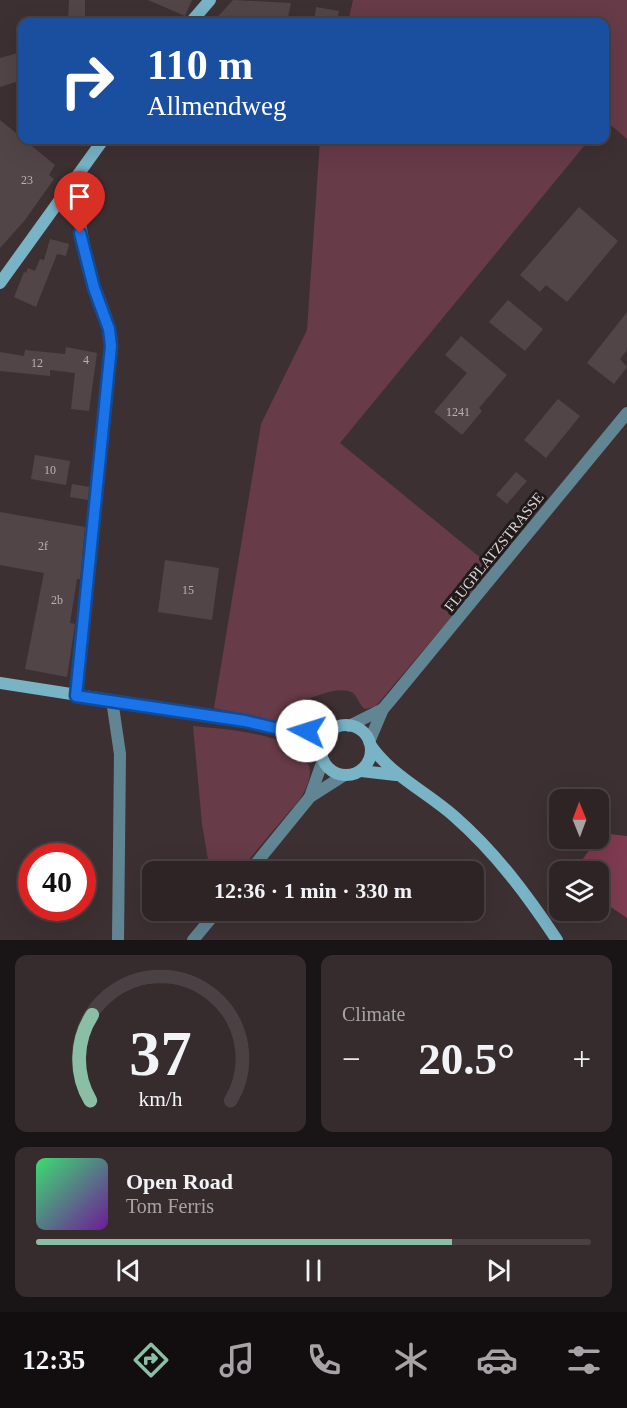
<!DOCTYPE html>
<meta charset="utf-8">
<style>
:root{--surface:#2e2426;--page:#362c2e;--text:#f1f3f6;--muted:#a7a4a7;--line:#494143;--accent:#8abfa5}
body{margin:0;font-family:"Times New Roman",serif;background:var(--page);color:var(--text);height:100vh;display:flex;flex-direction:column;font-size:22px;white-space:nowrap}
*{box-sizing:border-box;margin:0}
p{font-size:20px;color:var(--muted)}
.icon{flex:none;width:33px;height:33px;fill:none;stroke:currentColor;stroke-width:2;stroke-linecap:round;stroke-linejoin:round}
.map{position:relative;height:940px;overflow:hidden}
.sheet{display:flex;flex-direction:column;gap:15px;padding:15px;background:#191415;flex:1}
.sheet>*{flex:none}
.guide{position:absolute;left:18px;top:18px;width:591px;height:126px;border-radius:12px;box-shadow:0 6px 24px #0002,0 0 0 2px var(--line);background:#1a4fa0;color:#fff;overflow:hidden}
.needle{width:39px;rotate:359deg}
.fabs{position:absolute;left:549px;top:789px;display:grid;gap:12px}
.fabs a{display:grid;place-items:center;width:60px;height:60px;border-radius:12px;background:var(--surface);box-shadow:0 6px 24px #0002,0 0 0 2px var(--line);font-size:30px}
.speed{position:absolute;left:18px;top:843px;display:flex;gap:12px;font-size:30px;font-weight:700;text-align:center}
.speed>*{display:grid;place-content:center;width:78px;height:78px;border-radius:50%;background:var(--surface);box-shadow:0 6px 24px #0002,0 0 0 2px var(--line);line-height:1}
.speed .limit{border:9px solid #d22;background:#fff;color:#111}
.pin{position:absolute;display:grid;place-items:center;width:51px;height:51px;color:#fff;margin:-62px -26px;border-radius:50% 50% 50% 0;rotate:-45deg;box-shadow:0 0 6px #0007}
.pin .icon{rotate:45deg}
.me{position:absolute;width:66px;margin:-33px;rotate:275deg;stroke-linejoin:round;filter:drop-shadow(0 0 4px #0008)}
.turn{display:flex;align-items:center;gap:21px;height:126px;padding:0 30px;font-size:27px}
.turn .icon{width:78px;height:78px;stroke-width:2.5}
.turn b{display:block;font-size:42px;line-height:51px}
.big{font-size:45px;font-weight:700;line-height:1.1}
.sheet .tile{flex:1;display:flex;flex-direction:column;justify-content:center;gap:9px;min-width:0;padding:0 21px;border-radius:12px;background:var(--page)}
.sheet .dial{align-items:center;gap:0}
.dial svg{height:156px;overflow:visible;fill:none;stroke:var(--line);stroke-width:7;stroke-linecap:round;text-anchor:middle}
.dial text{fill:var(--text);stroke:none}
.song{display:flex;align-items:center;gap:18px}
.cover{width:72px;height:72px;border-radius:9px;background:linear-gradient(135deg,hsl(140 70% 55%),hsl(280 70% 35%))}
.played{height:6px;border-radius:3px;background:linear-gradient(90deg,var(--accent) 75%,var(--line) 75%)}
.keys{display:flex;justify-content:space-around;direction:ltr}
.heat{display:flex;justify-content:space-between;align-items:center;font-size:33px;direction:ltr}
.sheet .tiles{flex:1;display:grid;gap:15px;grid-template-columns:1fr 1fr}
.tile:last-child{grid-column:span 2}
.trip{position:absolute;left:142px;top:861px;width:342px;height:60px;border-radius:12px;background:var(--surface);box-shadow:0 6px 24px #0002,0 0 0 2px var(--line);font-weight:700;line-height:60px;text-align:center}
.tabs{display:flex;height:96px;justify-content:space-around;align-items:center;background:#120e0f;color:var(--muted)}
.tabs .icon{width:42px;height:42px}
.tabs .on{color:var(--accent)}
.tabs b{font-size:27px;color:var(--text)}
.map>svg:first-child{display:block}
</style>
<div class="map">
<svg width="627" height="940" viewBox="0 0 627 940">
<rect width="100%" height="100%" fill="#3d3033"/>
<!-- green -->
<g fill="#673b48">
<polygon points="353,0 627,0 627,139 605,120 604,22 348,22"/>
<path d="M320 140H589L340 443 493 568 375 707 365 709C359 705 358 697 353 693 341 685 317 696 304 700L290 724 214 708 261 424 307 330Z"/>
<path d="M193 726C228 730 336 734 304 792 300 801 290 810 284 818 269 835 254 853 240 871H210L202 824Z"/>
</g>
<!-- water -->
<polygon fill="#7f3b51" points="602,833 627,836 627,918 599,899 598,872 586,871 582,860"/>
<!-- building -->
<g fill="#524548">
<polygon points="69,0 85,0 85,22 68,22"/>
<polygon points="148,0 192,0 185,16"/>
<polygon points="233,0 291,3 287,22 213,22"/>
<polygon points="316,7 339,11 337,22 314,22"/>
<polygon points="22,52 22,80 0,87 0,58"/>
<polygon points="0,120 55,165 49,175 54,179 25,220 0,248"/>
<polygon points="579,207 618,241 567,302 546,285 540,292 520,275"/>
<polygon points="50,239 69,244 66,256 57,254 36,307 14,297 24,272 26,273 28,268 35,271 40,259 44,260"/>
<polygon points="508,300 543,329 525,351 489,322"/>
<polygon points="627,312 627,350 620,359 627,367 614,384 587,363"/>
<polygon points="461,336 507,375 479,408 482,411 462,435 434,412 467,373 445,355"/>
<polygon points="66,347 97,353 89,411 71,409 75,373 50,370 50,376 0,371 0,352 24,356 25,350 65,354"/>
<polygon points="558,399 580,416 546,458 524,440"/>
<polygon points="35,455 70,461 66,485 31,479"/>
<polygon points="516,472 527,481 507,504 496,495"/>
<polygon points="72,484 89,487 88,500 70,497"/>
<polygon points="0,512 85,527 80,579 77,579 70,623 75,624 67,677 25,669 44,573 0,565"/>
<polygon points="165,560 219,568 212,620 158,612"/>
</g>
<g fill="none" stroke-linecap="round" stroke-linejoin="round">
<!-- street -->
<g stroke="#618592" stroke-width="12">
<path d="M68 188C81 212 82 243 89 270 96 295 111 321 112 346L76 696"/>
<polyline points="112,700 120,754 118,940"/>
<polyline points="349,726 383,709 394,696 627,413"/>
<polyline points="369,742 383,709"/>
<polyline points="310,797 323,760"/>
<polyline points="249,872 310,797 343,776"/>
<polyline points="193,940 218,910"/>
</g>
<!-- secondary -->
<g stroke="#78b3c6" stroke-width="12">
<polyline points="191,22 210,0"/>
<polyline points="0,283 103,140"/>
<polyline points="0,683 245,721 292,732 334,728"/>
<circle cx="346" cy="750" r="25"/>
<polyline points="292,732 321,752"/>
<path d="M371 746C393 777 427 792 455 817 496 853 527 895 557 940"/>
<polyline points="361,771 396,775"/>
</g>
</g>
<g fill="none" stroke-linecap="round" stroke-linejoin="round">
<defs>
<polyline id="route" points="80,233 94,288 109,329 111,346 76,696 245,721 292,732 307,731"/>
</defs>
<!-- route casing -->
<use href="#route" stroke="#114b97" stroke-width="15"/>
<!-- route -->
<use href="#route" stroke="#1a73e8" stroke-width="10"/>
</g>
<g text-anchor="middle" stroke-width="6" stroke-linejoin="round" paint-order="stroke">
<!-- number labels -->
<g font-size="12" fill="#bab0b2">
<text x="27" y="184">23</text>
<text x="86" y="364">4</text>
<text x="37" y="367">12</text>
<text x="458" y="416">1241</text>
<text x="50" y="474">10</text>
<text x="43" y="550">2f</text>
<text x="188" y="594">15</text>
<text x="57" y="604">2b</text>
</g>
<!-- street labels -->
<g font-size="15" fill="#dcd3d5" stroke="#201a1b">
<text transform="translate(494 552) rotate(-51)" y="5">FLUGPLATZSTRASSE</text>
</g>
</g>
</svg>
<div class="fabs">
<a><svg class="needle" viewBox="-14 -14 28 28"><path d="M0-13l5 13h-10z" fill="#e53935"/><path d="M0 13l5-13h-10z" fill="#a7a4a7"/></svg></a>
<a><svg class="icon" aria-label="layers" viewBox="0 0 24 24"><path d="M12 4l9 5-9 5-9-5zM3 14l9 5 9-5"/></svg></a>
</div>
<div class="speed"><div class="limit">40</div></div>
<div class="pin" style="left:80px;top:233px;background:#d93025"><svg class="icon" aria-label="arrive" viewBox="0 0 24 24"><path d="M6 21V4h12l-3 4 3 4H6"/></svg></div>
<svg class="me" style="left:307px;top:731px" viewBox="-20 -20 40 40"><circle r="19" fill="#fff"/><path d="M0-13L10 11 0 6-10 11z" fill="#1a73e8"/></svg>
<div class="trip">12:36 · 1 min · 330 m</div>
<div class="guide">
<div class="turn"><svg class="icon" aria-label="right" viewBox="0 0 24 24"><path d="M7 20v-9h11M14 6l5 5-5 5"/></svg><div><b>110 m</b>Allmendweg</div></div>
</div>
</div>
<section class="sheet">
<div class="tiles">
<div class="tile dial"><svg viewBox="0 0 100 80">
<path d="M14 69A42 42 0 1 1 86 69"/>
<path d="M14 69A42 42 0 0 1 15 25" stroke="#8abfa5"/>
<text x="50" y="56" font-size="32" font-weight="700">37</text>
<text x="50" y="72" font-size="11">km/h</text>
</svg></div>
<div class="tile"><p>Climate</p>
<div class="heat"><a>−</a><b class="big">20.5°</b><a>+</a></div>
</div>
<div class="tile">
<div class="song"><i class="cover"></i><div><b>Open Road</b><p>Tom Ferris</p></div></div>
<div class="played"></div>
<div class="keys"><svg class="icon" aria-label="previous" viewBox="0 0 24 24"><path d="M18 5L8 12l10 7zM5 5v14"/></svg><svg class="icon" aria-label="pause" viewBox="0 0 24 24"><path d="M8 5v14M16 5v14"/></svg><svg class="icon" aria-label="next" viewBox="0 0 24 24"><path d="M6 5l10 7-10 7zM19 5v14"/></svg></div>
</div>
</div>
</section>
<nav class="tabs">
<b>12:35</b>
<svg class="icon on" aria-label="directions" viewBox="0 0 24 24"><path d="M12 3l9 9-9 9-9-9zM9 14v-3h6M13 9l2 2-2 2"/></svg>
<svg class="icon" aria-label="music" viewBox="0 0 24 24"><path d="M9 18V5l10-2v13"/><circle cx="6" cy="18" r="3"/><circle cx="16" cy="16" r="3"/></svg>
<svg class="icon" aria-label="phone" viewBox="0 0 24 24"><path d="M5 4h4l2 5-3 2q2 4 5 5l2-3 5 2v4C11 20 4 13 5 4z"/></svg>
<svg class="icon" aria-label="climate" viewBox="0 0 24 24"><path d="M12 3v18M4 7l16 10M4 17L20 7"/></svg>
<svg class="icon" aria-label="car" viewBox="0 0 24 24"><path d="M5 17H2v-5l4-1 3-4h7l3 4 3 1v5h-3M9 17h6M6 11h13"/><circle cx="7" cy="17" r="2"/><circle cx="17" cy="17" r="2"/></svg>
<svg class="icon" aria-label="filters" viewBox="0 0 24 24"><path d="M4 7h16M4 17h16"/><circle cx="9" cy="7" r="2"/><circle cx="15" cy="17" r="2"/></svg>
</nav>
